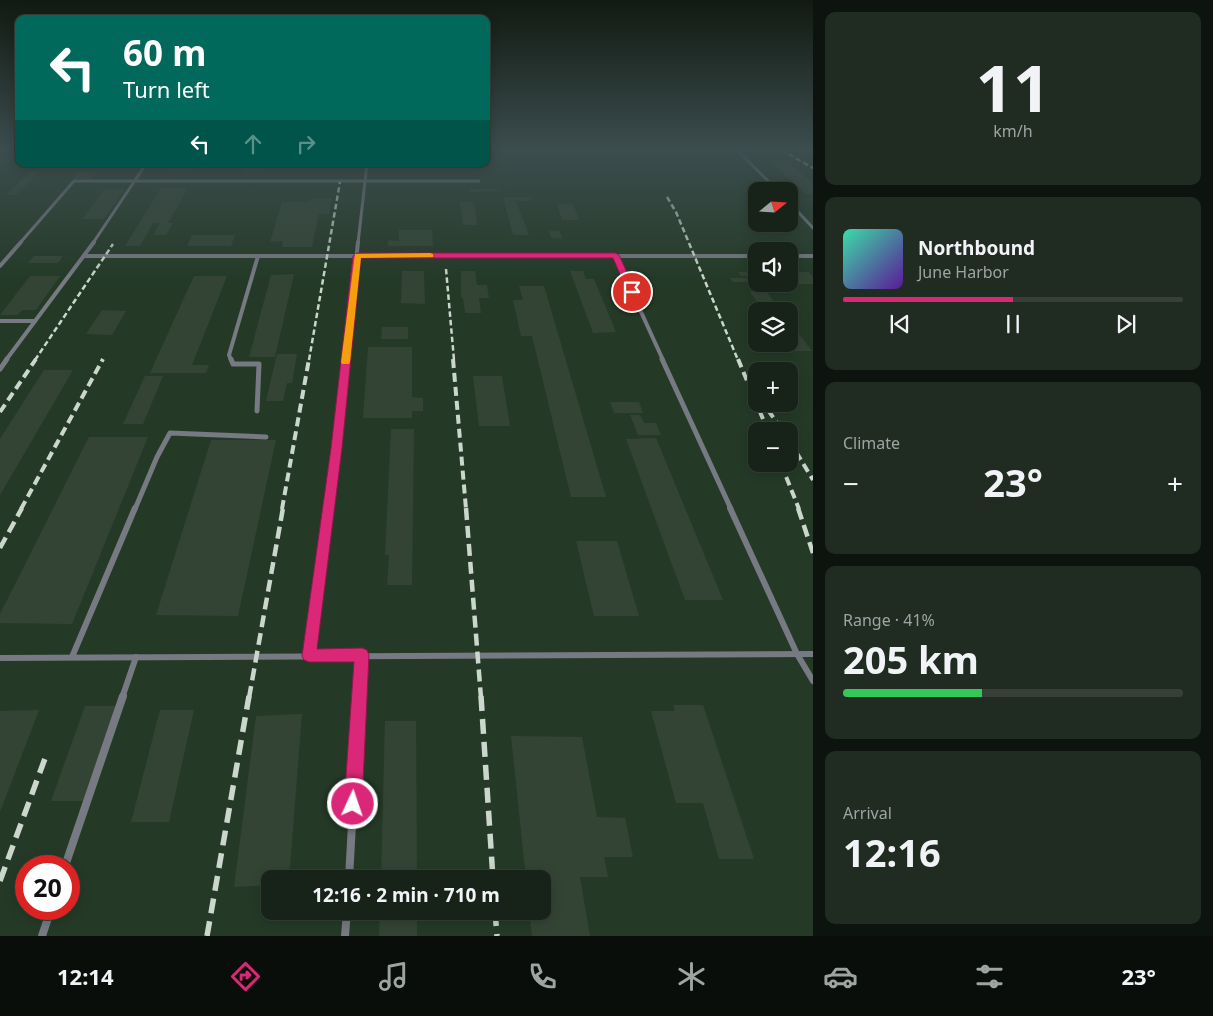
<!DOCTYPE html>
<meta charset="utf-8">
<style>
:root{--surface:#172319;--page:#202b22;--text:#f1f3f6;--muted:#9ea4a2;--line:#364038;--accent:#db2777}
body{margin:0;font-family:"Noto Sans",sans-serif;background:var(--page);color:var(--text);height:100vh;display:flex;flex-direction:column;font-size:19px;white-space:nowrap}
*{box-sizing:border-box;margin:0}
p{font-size:16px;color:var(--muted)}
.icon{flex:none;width:28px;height:28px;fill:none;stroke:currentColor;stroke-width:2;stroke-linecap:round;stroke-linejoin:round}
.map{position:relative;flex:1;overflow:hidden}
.side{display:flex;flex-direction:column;gap:12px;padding:12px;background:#0d130e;width:400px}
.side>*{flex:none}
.hud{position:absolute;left:15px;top:15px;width:475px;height:152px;border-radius:10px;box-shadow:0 2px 12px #0003,0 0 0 1px var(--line);background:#00695c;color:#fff;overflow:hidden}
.needle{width:32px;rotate:72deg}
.fabs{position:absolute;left:748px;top:182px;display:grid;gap:10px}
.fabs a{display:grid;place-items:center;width:50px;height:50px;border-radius:10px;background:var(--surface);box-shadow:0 2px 12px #0003,0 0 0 1px var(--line);font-size:25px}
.speed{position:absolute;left:15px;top:855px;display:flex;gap:10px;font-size:25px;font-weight:700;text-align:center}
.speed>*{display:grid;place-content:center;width:65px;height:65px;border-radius:50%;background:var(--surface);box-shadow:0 2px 12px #0003,0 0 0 1px var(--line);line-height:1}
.speed .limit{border:8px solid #d22;background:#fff;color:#111}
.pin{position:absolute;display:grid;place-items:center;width:42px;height:42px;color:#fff;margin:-21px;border:2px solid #fff;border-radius:50%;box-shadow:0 1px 5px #0007}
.me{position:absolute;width:55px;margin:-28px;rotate:3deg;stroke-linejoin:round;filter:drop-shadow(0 0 4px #0008)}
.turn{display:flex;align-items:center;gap:18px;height:105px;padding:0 25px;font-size:22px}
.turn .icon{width:65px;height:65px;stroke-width:2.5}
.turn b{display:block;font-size:35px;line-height:42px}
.lanes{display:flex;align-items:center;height:48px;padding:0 25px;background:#0003;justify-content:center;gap:25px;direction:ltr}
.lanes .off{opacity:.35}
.big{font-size:38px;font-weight:700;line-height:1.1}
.side .card{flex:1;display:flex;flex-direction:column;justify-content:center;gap:8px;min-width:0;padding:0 18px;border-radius:10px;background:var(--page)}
.side .dial{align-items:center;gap:0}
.dial b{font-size:65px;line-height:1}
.song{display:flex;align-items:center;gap:15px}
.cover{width:60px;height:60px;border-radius:8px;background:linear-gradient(135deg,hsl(160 70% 55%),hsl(270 70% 35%))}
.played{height:5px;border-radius:2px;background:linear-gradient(90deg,var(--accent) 50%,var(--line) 50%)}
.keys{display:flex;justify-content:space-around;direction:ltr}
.heat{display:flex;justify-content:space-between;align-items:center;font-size:28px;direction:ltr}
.charge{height:8px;border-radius:4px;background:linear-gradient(90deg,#34c759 41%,var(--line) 0)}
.trip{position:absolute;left:261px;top:870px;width:290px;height:50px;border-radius:10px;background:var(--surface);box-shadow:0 2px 12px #0003,0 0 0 1px var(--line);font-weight:700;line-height:50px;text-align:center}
.tab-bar{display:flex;height:80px;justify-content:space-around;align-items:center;background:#090e0a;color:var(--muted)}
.tab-bar .icon{width:35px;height:35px}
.tab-bar .selected{color:var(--accent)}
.tab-bar b{font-size:22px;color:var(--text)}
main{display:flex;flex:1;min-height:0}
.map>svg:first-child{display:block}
</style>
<main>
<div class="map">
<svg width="813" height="936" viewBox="0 0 813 936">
<rect width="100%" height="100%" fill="#1f2f21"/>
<!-- built -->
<path fill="#243a27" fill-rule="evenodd" d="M0 150H19V164H486V150H813V936H0ZM756 191H789V224H756ZM756 251H789V284H756ZM756 311H789V344H756ZM756 371H789V404H756ZM756 431H789V464H756ZM26 866H69V909H26ZM270 879H542V911H270Z"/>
<!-- building -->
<g fill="#334435">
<polygon points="769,160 786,160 813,184 813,194 806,194"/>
<polygon points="173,164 197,164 193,171 168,171"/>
<polygon points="245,164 269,164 266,171 242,171"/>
<polygon points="80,171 90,171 87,174 95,174 91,178 73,179"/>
<polygon points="29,172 39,172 16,195 6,195"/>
<polygon points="161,188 188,188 168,223 173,223 166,235 153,235 160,223 153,223 140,246 125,246"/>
<polygon points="105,189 125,189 104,219 82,219"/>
<polygon points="470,189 498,189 499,191 470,192"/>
<polygon points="503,197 531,197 532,201 516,201 529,235 513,235"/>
<polygon points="311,198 332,198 329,214 319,214 312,247 282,247 283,241 270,242 282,202 310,202"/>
<polygon points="460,202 474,202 477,225 463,225"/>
<polygon points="557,204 573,204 579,220 562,220"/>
<polygon points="399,230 432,230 433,246 388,246 388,240 399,241"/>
<polygon points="549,231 560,231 562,239 551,238"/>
<polygon points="192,235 235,235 231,246 187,246"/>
<polygon points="34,256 63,256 58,263 28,263"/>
<polygon points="402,271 424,271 425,304 401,303"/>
<polygon points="461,271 475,271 477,285 487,285 489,298 479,298 481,313 465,313 463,298 461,298"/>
<polygon points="570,271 583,271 586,279 594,279 616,332 593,333"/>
<polygon points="738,272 756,272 756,276 741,276"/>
<polygon points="789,272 809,272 813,277 813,284 789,284"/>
<polygon points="294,274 275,357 249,357 271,275"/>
<polygon points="30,276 60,276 36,310 22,310 18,315 0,315"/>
<polygon points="194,276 227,276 192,365 209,365 206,373 150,373"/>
<polygon points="730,278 746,278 749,282 733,282"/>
<polygon points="519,286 544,286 606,497 571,497 532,336 521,336 513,300 523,300"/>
<polygon points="750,292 767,292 781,311 764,311"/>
<polygon points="102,310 126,311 112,335 86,334"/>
<polygon points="789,321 812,351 793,351 787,344 789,344"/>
<polygon points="382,327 408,327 408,339 381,339"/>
<polygon points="368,347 412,347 412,397 423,398 423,411 412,411 412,418 363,418"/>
<polygon points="277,354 297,354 292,383 287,383 283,401 266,401"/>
<polygon points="44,370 73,370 0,495 0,439"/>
<polygon points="145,376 163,376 143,424 123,424"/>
<polygon points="473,376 502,376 510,426 479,426"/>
<polygon points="610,402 639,402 643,413 614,413"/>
<polygon points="630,415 640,415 644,423 656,423 661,435 638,435"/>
<polygon points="391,429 414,429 412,585 387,585 389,555 385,555"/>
<polygon points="89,437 148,437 72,624 0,623 0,614"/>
<polygon points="656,438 723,600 685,600 626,439"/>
<polygon points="211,440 276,440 238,616 156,615"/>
<polygon points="576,541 617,541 639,616 594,616"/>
<polygon points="673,705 703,705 754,859 719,859 703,803 676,803 651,711 675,711"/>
<polygon points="85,706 116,706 86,801 51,801"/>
<polygon points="39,710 0,812 0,711"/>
<polygon points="160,710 194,710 169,822 131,822"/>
<polygon points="302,714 289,879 270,879 270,885 234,887 256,716"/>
<polygon points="385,721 416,721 417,879 381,879"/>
<polygon points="511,736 582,737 597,817 625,818 633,857 604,857 608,877 580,877 590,936 532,936 529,911 542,911 542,879 526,879"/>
<polygon points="380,911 417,911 417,936 379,936"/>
</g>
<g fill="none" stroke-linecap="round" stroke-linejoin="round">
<!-- lane-far4 -->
<g stroke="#777983" stroke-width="3">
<polyline points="737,150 813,151"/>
<polyline points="737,150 778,191"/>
<polyline points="789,202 813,228"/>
<polyline points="20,243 74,181 479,181"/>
<polyline points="93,243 146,164"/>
<polyline points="358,243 367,164"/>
</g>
<!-- lane-far3 -->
<g stroke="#777983" stroke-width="4">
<polyline points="615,255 663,360"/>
<polyline points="84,256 756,256"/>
<polyline points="789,256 813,256"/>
<polyline points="0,266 21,242"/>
<polyline points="0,321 35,321"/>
<polyline points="6,360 94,242"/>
<polyline points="231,360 229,355 258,256"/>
<polyline points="346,360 358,242"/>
</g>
<!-- lane-far2 -->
<g stroke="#777983" stroke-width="5">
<polyline points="231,359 233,364 259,364 257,411"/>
<polyline points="662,359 731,509"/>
<polyline points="0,369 7,359"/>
<polyline points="135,509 157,457 170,433 266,437"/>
<polyline points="328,509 346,359"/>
</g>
<!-- lane-far1 -->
<g stroke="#777983" stroke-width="6">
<polyline points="730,508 797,654 813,681"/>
<polyline points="309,655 328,508"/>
<polyline points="72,657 135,508"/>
<polyline points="0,658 813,654"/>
<polyline points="122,698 136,657"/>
<polyline points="359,698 361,655"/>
</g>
<!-- lane -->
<g stroke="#777983" stroke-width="8">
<polyline points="65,866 123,696"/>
<polyline points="349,879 359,696"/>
<polyline points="42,936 51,909"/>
<polyline points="345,936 347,911"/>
</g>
<!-- rail-far3 -->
<g stroke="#cbd6cc" stroke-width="2.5" stroke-dasharray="5.5 3" stroke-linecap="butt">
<polyline points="781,150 813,168"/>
<polyline points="667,197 676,212 738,360"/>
<polyline points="446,269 454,360"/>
<polyline points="35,360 113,244"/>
<polyline points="309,360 340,182"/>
</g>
<!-- rail-far2 -->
<g stroke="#cbd6cc" stroke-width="4" stroke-dasharray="9 5" stroke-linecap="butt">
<polyline points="453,359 466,509"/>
<polyline points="738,359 768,431"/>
<polyline points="768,410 783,431"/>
<polyline points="0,412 36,359"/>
<polyline points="789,440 813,480"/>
<polyline points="781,464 799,509"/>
<polyline points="21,509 103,359"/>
<polyline points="282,509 309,359"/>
</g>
<!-- rail-far1 -->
<g stroke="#cbd6cc" stroke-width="4.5" stroke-dasharray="12 6" stroke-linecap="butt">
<polyline points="466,508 481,698"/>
<polyline points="798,508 813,553"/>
<polyline points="0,548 22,508"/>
<polyline points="249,698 283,508"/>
</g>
<!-- rail -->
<g stroke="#cbd6cc" stroke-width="5.5" stroke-dasharray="15 8" stroke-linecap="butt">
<polyline points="481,696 493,879"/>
<polyline points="0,881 47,753"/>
<polyline points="495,911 497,936"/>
<polyline points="207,936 249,696"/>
</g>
</g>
<!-- sky -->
<linearGradient id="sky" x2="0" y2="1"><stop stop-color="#111a12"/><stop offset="0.53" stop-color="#3c4d4e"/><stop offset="1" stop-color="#3c4d4e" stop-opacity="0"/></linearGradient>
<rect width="813" height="281" fill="url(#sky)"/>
<!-- route -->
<polygon fill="#db2777" stroke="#8e194d" points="615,253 619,255 636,292 635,293 628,292 613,258 361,258 342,448 317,649 362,648 367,650 369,655 362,804 359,810 353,813 347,810 344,804 354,662 309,662 304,660 302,656 331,448 353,256 357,253"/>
<!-- slow -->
<polygon fill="#f59e0b" points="430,253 433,254 433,257 361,258 350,362 349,364 342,364 341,362 355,254"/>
</svg>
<div class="fabs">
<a><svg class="needle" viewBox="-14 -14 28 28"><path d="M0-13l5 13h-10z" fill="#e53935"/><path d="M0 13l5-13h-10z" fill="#9ea4a2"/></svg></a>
<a><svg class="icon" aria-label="sound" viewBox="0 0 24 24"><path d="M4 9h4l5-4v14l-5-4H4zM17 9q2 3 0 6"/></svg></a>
<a><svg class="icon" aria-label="layers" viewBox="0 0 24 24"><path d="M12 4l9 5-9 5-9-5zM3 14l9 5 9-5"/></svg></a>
<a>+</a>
<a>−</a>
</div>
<div class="speed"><div class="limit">20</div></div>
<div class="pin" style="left:632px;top:292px;background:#d93025"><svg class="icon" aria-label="arrive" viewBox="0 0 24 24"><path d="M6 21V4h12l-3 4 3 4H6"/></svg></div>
<svg class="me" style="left:353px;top:804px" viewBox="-20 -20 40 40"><circle r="17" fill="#db2777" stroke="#fff" stroke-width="3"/><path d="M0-11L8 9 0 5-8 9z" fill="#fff"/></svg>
<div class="trip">12:16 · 2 min · 710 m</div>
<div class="hud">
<div class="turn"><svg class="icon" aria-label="left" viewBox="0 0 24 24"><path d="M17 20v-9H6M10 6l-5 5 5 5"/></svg><div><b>60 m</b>Turn left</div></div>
<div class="lanes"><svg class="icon" aria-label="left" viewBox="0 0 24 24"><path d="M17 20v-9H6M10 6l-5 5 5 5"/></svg><svg class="icon off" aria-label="ahead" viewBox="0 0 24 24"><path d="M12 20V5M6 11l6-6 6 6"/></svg><svg class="icon off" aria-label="right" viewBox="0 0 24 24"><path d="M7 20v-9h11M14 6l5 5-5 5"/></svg></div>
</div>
</div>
<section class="side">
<div class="card dial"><b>11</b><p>km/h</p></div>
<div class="card">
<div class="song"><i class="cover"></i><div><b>Northbound</b><p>June Harbor</p></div></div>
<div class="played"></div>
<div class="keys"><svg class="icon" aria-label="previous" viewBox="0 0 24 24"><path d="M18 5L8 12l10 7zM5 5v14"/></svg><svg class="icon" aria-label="pause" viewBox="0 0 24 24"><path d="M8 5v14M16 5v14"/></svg><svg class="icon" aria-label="next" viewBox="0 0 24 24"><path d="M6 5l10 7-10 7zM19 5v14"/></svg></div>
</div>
<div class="card"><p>Climate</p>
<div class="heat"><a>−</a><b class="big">23°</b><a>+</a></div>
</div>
<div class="card"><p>Range · 41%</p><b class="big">205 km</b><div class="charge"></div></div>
<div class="card"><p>Arrival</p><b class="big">12:16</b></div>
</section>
</main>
<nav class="tab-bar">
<b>12:14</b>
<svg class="icon selected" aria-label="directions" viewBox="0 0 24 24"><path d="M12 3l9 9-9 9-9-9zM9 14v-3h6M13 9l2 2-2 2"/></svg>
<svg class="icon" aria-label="music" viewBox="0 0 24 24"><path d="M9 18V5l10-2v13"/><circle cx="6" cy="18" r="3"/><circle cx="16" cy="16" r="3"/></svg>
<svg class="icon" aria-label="phone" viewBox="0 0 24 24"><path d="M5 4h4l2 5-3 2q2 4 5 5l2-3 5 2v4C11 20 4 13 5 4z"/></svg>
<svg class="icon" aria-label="climate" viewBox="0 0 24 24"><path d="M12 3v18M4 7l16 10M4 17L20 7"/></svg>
<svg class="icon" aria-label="car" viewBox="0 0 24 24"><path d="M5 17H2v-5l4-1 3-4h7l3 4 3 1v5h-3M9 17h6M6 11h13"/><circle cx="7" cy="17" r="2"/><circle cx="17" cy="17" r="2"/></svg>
<svg class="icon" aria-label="filters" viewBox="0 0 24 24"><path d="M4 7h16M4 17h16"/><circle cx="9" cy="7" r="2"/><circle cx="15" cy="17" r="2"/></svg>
<b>23°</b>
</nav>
